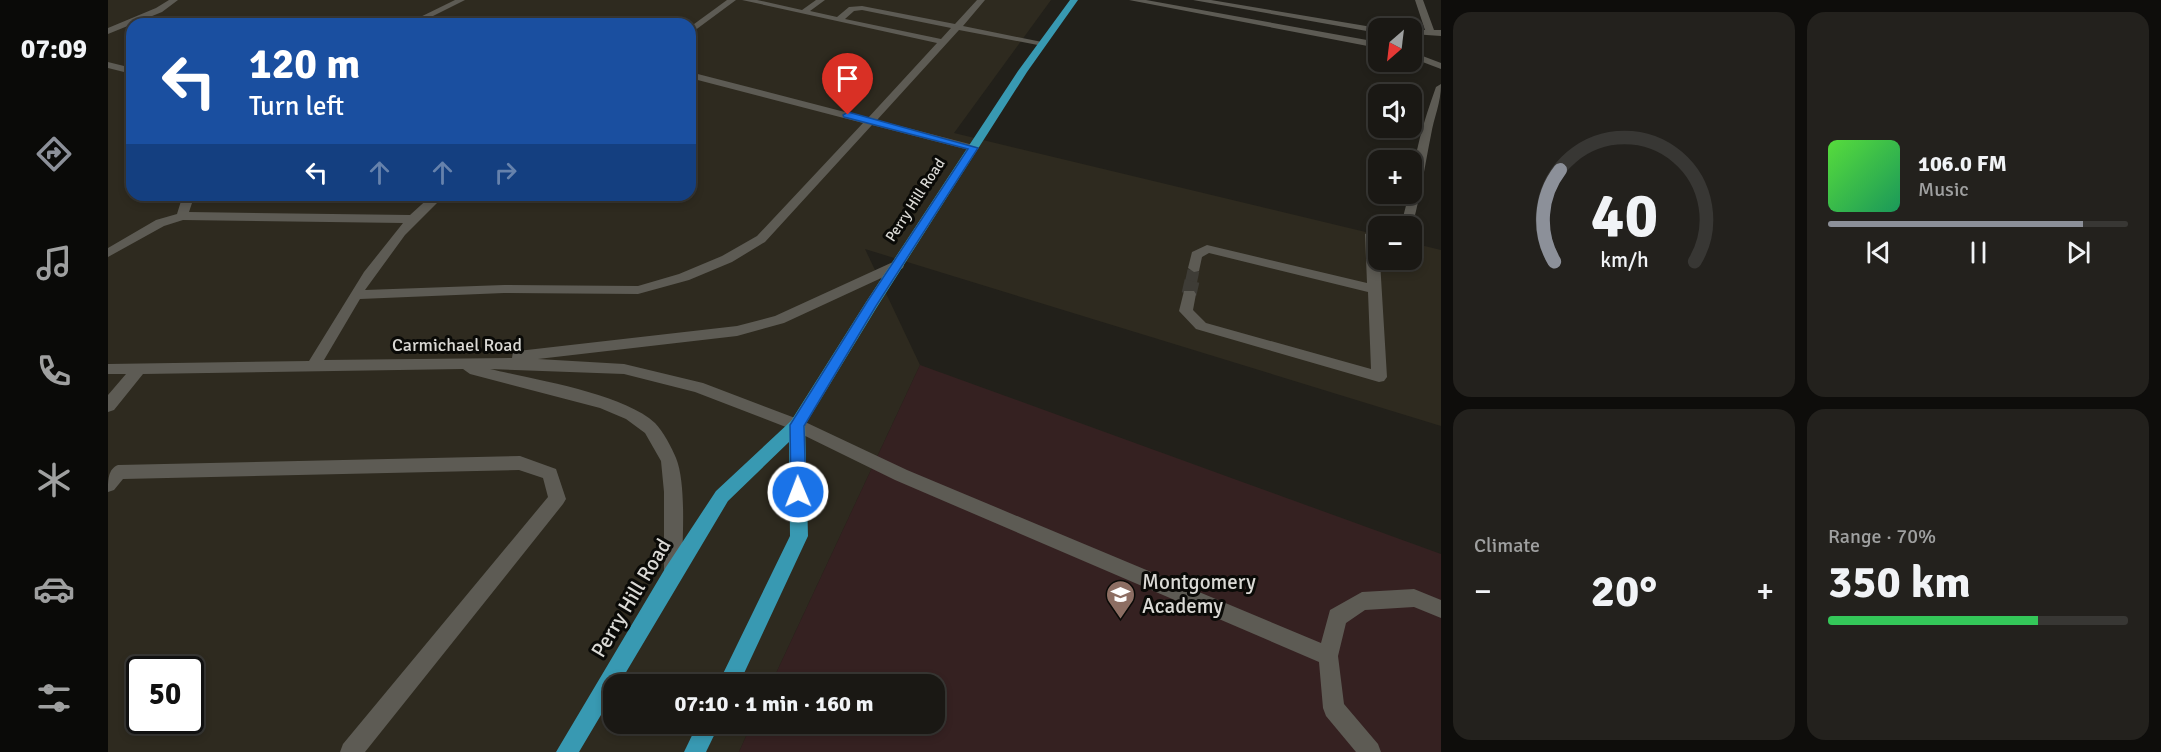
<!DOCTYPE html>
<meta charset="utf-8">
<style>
:root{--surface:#1a1814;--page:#23211d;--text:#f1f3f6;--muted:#9fa0a0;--line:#383734;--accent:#8c9099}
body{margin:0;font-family:Signika,sans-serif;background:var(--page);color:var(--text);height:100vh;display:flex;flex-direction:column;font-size:22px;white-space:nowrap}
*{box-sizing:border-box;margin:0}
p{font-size:20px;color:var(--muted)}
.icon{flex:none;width:33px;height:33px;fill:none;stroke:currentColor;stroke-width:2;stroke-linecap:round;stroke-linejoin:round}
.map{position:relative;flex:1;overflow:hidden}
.drawer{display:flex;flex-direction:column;gap:12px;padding:12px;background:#0e0d0b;width:720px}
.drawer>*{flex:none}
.top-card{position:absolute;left:18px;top:18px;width:570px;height:183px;border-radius:18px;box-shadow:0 3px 9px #0003,0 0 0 2px var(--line);background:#1a4fa0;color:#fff;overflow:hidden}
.needle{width:39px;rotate:208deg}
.fabs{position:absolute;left:1260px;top:18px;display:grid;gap:12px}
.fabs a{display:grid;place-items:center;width:54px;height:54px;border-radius:12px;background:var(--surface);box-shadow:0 3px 9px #0003,0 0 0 2px var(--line);font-size:30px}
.speed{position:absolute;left:18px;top:656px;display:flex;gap:12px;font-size:30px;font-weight:700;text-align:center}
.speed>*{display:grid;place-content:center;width:78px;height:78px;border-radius:50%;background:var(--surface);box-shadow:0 3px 9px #0003,0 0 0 2px var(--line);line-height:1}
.speed .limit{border:3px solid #111;border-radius:9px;background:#fff;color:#111}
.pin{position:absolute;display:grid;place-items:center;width:51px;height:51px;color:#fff;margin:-62px -26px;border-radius:50% 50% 50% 0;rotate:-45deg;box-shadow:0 0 6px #0007}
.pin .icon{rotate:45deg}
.me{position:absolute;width:66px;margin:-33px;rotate:359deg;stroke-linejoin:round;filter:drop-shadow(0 0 4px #0008)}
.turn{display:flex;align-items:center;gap:21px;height:126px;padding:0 24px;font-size:27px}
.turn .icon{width:78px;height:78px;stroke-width:2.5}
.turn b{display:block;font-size:42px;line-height:51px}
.lanes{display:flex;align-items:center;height:57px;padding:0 24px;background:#0003;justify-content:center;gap:30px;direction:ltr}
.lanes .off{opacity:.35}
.big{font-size:45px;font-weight:800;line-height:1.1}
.drawer .card{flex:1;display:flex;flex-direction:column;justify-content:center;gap:9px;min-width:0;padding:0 21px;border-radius:18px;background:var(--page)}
.drawer .dial{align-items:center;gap:0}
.dial svg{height:156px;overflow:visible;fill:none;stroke:var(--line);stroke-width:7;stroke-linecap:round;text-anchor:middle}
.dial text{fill:var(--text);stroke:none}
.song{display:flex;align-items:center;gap:18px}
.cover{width:72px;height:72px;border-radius:9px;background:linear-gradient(135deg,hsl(110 70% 55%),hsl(150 70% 35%))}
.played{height:6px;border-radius:3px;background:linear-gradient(90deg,var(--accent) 85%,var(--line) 85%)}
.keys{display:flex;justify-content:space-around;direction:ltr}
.heat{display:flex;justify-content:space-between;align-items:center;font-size:33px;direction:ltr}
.charge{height:9px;border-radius:4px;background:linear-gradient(90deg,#34c759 70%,var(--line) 0)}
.drawer .tiles{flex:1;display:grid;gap:12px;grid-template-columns:repeat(2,1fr)}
.trip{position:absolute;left:495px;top:674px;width:342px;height:60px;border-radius:18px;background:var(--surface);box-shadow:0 3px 9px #0003,0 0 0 2px var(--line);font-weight:800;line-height:60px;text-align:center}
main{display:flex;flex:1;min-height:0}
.dock{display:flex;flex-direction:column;width:108px;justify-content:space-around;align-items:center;background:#0a0a08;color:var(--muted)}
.dock .icon{width:42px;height:42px}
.dock .active{color:var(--accent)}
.dock b{font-size:27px;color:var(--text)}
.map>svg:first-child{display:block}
</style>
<main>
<nav class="dock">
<b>07:09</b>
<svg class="icon active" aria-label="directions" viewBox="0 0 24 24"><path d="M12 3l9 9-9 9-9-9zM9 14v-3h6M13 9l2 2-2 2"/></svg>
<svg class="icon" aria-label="music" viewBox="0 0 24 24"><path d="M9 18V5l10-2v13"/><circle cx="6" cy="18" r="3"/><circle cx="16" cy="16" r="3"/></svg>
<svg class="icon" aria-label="phone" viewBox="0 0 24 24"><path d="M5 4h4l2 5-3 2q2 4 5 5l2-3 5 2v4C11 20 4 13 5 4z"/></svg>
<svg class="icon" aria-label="climate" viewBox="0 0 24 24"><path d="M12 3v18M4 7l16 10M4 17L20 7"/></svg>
<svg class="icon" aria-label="car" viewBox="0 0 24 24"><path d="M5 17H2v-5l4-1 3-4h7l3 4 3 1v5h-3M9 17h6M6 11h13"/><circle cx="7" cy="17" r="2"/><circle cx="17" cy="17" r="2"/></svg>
<svg class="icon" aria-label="filters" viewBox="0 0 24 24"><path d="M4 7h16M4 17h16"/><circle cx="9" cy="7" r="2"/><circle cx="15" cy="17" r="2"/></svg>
</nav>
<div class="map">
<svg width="1333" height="752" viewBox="0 0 1333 752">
<rect width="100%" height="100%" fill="#22201a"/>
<!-- built -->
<path fill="#2e2a1f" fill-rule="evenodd" d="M0 0H943L846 133 1270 235V260H1304V243L1333 250V426L757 249 812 365 663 684H506V723H644L631 752H0ZM24 24H582V195H24ZM32 669H82V720H32Z"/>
<!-- education -->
<polygon fill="#352121" points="812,365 1333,554 1333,752 631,752 644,723 826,723 826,684 663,684"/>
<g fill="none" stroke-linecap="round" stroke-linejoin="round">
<!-- minor-tunnel-far1 -->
<polyline stroke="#3e3c36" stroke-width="12" stroke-dasharray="12 6" stroke-linecap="butt" points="1083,282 1086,268"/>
<!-- minor-tunnel -->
<polyline stroke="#3e3c36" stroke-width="15" stroke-dasharray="15 8" stroke-linecap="butt" points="1081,294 1084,281"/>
<!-- minor -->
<g fill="#5d5b54" fill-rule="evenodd">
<polygon points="61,0 70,0 54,12 0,34 0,28 48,8"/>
<polygon points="347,0 357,0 309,24 298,24"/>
<polygon points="619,0 628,0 582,34 582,27"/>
<path d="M634 0H649L694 10 708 0H717L702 11 729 17 741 7 754 6 847 24 869 0H877L855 26 939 43 935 46 851 30 769 120 869 146V150L865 151 764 125 657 242 624 262 581 280 530 294 396 293 252 299 216 360 404 358 405 352 410 351 629 326 667 316 785 262H795L796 265 795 268 676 323 629 336 430 359 516 364 595 383 695 421 799 470 1213 643 1222 610 1254 592 1306 589 1333 600V618L1306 607 1257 610 1238 623 1230 656 1236 704 1270 744 1273 752H1248L1218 716 1215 708 1211 662 787 480 683 429 587 392 516 374 382 369C427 380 514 393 547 423 555 431 564 448 568 458 579 485 574 543 574 573L572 579 565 582 558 579 556 573V492L553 461 537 433 518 419 492 408 362 374 355 369 35 374 6 410 0 412V395L18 374H0V364L201 361 256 272 295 223 75 220 56 226 0 257V248L48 220 69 214 73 201 80 195H94L84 203 81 212 302 215 324 195H337L297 235 257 290 396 285 530 286 571 274 614 256 649 236 755 123 582 78V72L760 118 829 43ZM754 10 843 28 833 39 737 19 746 11Z"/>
<polygon points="1021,0 1038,0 1270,42 1270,48"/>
<polygon points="1085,0 1103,0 1270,28 1270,33"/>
<polygon points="1307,0 1315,0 1326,30 1333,30 1333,36 1304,34 1304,30 1317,30"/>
<polygon points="1304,52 1333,63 1333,69 1304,58"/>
<polygon points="0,62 24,68 24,74 0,68"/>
<path d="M1333 84C1333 103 1326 117 1323 135 1317 164 1313 194 1305 223L1300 226H1280L1282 223 1294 221 1301 194H1304C1304 157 1316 121 1328 87Z"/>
<polygon points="1270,228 1279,377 1276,381 1271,382 1088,329 1071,311 1076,291 1086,291 1088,294 1085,310 1098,323 1263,369 1260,292 1101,253 1094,257 1091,271 1086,272 1080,268 1084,252 1099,245 1259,283 1257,234"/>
<path d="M412 456 448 469 458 499 455 504 257 752H232L235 744 440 497 435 478 411 470 15 479 6 490 0 492C0 480 0 469 10 465Z"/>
</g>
<!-- major -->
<g fill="#3899b2" fill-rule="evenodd">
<polygon points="962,0 970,0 919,72 769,307 697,425 700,536 631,684 610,684 682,536 681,442 620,501 511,684 506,684 506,693 471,752 448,752 558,567 608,491 683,421 758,302 910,71"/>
<polygon points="590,723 612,723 598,752 576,752"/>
</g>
</g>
<!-- route -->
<polygon fill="#1a73e8" stroke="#114b97" stroke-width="1.5" points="740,112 870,148 768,306 696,426 698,492 696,496 690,498 685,496 683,492 682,425 759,302 860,149 736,117 735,115"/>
<!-- icons -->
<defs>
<symbol id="school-pin" viewBox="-11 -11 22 30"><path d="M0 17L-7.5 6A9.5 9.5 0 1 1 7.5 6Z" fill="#8d6e63" stroke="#0a0a07"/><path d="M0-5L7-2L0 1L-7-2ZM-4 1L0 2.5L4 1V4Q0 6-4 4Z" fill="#fff"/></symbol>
</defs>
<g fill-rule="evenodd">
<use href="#school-pin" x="996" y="578" width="33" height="45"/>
</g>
<g text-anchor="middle" stroke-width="6" stroke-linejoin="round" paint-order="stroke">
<!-- far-street labels -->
<g font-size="15" fill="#dad9d5" stroke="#0a0a07">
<text transform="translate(807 200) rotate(-57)" y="5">Perry Hill Road</text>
</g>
<!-- street labels -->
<g font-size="18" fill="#dad9d5" stroke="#0a0a07">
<text x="349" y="351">Carmichael Road</text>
</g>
<!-- near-poi labels -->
<g font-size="21" fill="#dad9d5" stroke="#0a0a07" text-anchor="start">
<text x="1034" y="589">Montgomery<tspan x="1034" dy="24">Academy</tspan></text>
</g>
<!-- near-street labels -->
<g font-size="21" fill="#dad9d5" stroke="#0a0a07">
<text transform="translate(523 598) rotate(-59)" y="7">Perry Hill Road</text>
</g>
</g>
</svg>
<div class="fabs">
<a><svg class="needle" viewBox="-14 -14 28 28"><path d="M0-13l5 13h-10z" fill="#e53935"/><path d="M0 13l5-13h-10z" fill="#9fa0a0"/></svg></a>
<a><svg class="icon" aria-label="sound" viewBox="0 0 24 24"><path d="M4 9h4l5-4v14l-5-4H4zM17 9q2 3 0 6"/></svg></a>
<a>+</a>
<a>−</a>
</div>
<div class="speed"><div class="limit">50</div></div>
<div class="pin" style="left:740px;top:115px;background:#d93025"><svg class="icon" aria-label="arrive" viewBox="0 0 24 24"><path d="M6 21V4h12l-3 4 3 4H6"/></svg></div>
<svg class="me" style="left:690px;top:492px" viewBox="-20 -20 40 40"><circle r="17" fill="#1a73e8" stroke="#fff" stroke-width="3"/><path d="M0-11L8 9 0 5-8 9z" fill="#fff"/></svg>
<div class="trip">07:10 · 1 min · 160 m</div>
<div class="top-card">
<div class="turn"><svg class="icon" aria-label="left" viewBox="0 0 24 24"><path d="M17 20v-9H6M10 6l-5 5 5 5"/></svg><div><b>120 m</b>Turn left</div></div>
<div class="lanes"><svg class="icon" aria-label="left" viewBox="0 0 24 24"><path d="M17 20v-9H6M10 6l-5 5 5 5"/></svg><svg class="icon off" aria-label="ahead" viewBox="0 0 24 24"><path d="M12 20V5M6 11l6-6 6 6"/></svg><svg class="icon off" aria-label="ahead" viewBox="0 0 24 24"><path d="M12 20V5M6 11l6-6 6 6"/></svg><svg class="icon off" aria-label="right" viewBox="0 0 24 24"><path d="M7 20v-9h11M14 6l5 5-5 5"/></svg></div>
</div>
</div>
<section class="drawer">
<div class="tiles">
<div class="card dial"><svg viewBox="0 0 100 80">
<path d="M14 69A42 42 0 1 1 86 69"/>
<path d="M14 69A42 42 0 0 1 17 22" stroke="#8c9099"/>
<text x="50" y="56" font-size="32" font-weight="700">40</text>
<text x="50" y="72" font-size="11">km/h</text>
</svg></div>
<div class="card">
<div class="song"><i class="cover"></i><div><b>106.0 FM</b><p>Music</p></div></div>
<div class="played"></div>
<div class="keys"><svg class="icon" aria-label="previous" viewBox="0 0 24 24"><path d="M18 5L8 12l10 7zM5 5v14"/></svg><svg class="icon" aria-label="pause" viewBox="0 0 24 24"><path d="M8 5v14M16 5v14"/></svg><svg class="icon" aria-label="next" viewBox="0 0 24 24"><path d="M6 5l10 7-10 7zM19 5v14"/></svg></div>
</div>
<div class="card"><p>Climate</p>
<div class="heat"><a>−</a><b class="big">20°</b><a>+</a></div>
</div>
<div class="card"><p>Range · 70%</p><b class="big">350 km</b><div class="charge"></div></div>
</div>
</section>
</main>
